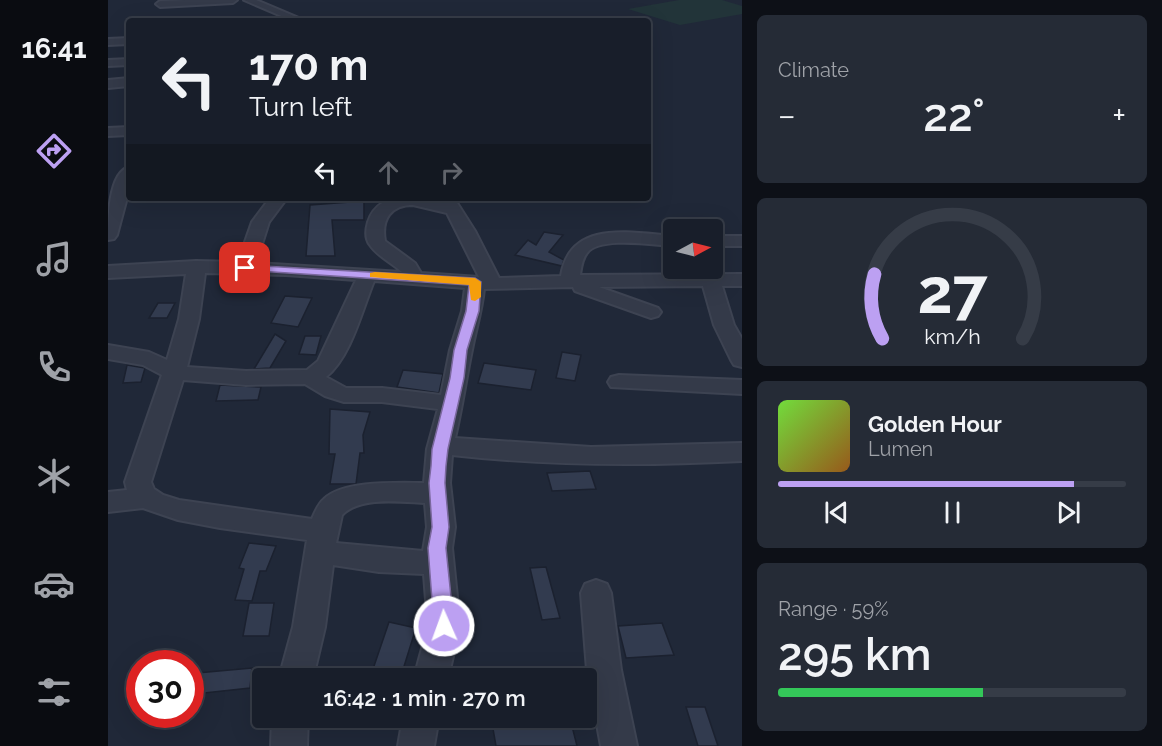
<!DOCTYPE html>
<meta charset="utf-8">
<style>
:root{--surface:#181e2a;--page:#252b36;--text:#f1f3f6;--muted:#9fa2a8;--line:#363c47;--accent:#bca0f2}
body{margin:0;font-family:Raleway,sans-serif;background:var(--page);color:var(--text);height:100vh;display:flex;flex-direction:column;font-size:22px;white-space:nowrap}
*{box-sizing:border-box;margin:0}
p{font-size:20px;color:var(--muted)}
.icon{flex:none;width:33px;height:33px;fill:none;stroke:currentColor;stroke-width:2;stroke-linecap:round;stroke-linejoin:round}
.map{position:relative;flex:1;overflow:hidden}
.details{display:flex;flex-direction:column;gap:15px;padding:15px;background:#0d1017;width:420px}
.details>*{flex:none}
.guide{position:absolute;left:18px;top:18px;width:525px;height:183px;border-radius:6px;box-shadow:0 6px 24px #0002,0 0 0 2px var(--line);background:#181e2a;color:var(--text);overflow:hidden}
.needle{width:39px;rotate:83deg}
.buttons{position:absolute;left:555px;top:219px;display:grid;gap:12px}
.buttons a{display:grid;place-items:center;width:60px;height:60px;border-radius:6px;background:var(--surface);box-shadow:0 6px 24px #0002,0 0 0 2px var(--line);font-size:30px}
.speed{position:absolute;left:18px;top:650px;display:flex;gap:12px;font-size:30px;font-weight:700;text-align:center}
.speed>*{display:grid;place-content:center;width:78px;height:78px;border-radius:50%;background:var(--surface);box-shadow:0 6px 24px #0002,0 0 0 2px var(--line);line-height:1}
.speed .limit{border:9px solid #d22;background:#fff;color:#111}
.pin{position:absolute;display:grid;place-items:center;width:51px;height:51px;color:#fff;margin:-26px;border-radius:12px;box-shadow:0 3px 9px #0006}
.me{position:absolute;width:66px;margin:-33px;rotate:358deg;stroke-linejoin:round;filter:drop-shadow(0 0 4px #0008)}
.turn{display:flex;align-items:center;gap:21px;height:126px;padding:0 24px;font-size:27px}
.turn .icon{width:78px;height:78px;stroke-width:2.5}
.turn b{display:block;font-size:42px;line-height:51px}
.lanes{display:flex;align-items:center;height:57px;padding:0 24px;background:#0003;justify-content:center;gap:30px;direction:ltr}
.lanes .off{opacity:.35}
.big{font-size:45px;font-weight:600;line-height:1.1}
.details .card{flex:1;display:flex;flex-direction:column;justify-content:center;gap:9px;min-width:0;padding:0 21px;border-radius:9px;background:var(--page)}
.details .dial{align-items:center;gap:0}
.dial svg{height:156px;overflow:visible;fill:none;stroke:var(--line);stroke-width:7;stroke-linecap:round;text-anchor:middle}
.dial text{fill:var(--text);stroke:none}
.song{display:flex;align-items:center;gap:18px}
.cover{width:72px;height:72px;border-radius:9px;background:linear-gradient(135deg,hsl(100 70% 55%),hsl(30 70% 35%))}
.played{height:6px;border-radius:3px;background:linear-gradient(90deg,var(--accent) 85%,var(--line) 85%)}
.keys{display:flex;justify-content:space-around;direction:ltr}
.heat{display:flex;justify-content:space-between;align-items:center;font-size:33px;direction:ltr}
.charge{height:9px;border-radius:4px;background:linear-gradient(90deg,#34c759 59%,var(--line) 0)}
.trip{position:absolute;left:144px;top:668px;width:345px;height:60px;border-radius:6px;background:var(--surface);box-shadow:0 6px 24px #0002,0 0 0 2px var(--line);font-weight:600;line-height:60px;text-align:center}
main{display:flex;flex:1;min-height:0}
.menu{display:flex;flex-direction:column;width:108px;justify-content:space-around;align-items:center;background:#0a0c11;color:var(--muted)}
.menu .icon{width:42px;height:42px}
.menu .active{color:var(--accent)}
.menu b{font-size:27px;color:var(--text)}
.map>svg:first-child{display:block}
</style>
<main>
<nav class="menu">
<b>16:41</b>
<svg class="icon active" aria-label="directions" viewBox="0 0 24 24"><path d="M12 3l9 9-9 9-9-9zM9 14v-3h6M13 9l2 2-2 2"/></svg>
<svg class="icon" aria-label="music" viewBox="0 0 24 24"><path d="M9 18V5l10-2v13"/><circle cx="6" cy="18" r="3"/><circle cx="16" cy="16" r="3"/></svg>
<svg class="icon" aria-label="phone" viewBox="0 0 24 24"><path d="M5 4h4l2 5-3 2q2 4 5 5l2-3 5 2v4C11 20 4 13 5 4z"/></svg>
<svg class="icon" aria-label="climate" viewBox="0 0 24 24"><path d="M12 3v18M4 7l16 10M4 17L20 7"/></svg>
<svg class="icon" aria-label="car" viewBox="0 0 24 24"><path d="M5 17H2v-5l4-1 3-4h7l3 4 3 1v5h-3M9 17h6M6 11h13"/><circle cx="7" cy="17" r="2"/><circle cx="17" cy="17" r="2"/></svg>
<svg class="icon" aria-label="filters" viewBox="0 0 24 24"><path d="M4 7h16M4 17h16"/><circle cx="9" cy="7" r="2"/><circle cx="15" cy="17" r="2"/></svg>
</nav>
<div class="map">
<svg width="634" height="746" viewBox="0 0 634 746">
<rect width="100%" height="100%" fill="#202838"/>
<!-- green -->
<polygon fill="#223439" points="571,0 614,0 634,6 634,14 572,25 520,9"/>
<!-- building -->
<g fill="#323b4f" stroke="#1b212f" stroke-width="1.5">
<polygon points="256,201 256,220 224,220 227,256 198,256 202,205"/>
<polygon points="436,232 455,235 441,252 456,260 454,266 407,255 420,240 428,245"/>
<polygon points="177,296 204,298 190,327 163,323"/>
<polygon points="50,303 67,303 59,318 41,318"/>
<polygon points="167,334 178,341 162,368 146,369"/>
<polygon points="197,336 213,336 208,355 191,354"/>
<polygon points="454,352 473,355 467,381 448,378"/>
<polygon points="376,363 428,370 423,390 370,383"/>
<polygon points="19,365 37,368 33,382 15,383"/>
<polygon points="295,370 335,374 331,393 289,387"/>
<polygon points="112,385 153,387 150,400 108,401"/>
<polygon points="222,409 262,412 255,435 256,453 252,453 248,484 222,484 227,454 221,454"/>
<polygon points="482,471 488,489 444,491 439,473"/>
<polygon points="141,543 168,546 158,571 152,571 144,601 127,600 136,569 131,568"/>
<polygon points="438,567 452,618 434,620 422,568"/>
<polygon points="141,603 166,603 161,636 135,636"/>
<polygon points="281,622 308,628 293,676 265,669"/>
<polygon points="554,623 566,655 518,658 510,626"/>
<polygon points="144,668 142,688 87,694 89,673"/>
<polygon points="578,707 597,707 610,746 590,746"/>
<polygon points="463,722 469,746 388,746 385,729"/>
</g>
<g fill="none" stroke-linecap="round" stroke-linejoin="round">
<defs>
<g id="minor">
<polygon points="77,0 129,0 125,3 52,7 48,4 52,1"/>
<polygon points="136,0 148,0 198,21 185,21"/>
<polygon points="21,38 21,44 0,45 0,39"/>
<polygon points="21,59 21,65 0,66 0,60"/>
<polygon points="21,78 21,86 0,88 0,80"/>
<polygon points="21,127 21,135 0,136 0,128"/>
<path d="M21 167V190L9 235 6 239 0 240C0 223 0 172 21 167Z"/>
<path d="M162 198H179L161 222 148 263 294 272C284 263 269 256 262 245 257 239 258 229 260 222 270 191 306 195 332 201L330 198H346L367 231 391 278 453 276C462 219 523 233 566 236V246C546 245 491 236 479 253 474 259 473 268 472 275L634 274V286H614L626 325 634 339V367L626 365 623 360 606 325 595 286 491 287 550 308 553 312 550 316 543 318 467 291 465 287 376 289C374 310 368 329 364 350 358 379 354 409 347 438L483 447 634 443V461C537 466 441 466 344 455L342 483 347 527 344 548 352 626 340 678H306L320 626 316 574 271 572 225 565 217 627 205 678H171L185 627 199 540 112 528 70 520 35 508 0 512V492L19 490 17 482 54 375 35 365 0 359V345L41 352 59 360 71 319 78 274 0 278V266L88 261 130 262 144 222ZM305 205 339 213 371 277 313 273 307 263 277 241C273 219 283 205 305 205ZM97 273 178 275 248 280 210 361 199 370 138 371 79 367 91 319ZM266 281 357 288 354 311 342 350 333 395 274 388H238L218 377C243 357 254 310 266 281ZM75 380 138 385 197 384 217 396 236 402H274L330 409 319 449 316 483C289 483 236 480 216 499 210 504 207 512 204 519L71 500 55 495 46 489 43 482ZM317 503 319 527 315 551 228 543 234 515C252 496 293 502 317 503Z"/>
<rect x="604" y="236" width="30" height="10"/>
<polygon points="511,375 634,380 634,394 503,387 500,382 503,377"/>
<polygon points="488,580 499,584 503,593 513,670 529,746 493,746 479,670 473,593 477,584"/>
<polygon points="164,717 200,717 199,746 163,746"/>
<polygon points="295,717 331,717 326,746 290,746"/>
</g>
</defs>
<!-- minor casing -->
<use href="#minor" stroke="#3d4352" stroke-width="4"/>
<!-- minor -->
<use href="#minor" fill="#343a49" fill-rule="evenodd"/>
</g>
<!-- route -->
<polygon fill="#bca0f2" stroke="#7a689d" stroke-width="1.5" points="137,265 367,278 373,282 371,311 359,350 356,378 340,449 338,466 337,483 341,527 338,548 346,626 343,632 336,635 329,632 326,626 320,548 324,527 321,483 323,466 324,449 342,378 346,350 358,311 361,285 133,270 132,268"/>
<!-- slow -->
<polygon fill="#f59e0b" points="267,272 367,278 373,282 373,297 367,301 363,300 361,285 262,277 262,273"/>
</svg>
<div class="buttons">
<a><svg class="needle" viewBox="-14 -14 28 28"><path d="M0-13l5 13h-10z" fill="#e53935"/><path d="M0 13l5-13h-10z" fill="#9fa2a8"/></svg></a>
</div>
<div class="speed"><div class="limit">30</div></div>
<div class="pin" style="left:137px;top:268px;background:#d93025"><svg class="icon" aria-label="arrive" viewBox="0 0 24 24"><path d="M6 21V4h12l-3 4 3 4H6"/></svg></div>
<svg class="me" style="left:336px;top:626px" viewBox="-20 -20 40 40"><circle r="17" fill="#bca0f2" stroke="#fff" stroke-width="3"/><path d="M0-11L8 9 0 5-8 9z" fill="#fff"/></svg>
<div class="trip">16:42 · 1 min · 270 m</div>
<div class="guide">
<div class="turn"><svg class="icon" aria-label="left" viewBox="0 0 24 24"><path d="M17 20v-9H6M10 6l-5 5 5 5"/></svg><div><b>170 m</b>Turn left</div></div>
<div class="lanes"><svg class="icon" aria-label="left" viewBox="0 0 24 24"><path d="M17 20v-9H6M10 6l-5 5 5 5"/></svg><svg class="icon off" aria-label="ahead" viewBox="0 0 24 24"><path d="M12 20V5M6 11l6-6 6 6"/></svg><svg class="icon off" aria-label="right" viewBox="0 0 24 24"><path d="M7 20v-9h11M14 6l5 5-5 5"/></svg></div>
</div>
</div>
<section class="details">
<div class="card"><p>Climate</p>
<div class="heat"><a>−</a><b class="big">22°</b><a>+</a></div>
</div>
<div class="card dial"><svg viewBox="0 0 100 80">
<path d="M14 69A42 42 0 1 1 86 69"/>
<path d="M14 69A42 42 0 0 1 10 36" stroke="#bca0f2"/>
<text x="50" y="56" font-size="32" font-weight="700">27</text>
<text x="50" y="72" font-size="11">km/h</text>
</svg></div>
<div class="card">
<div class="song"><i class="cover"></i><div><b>Golden Hour</b><p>Lumen</p></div></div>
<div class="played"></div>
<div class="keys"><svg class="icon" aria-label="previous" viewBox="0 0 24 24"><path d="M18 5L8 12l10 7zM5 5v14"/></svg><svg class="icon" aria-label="pause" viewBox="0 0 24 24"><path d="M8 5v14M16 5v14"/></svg><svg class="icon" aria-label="next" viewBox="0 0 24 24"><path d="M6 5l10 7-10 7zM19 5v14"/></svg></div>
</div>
<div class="card"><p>Range · 59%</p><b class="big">295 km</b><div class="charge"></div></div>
</section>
</main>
